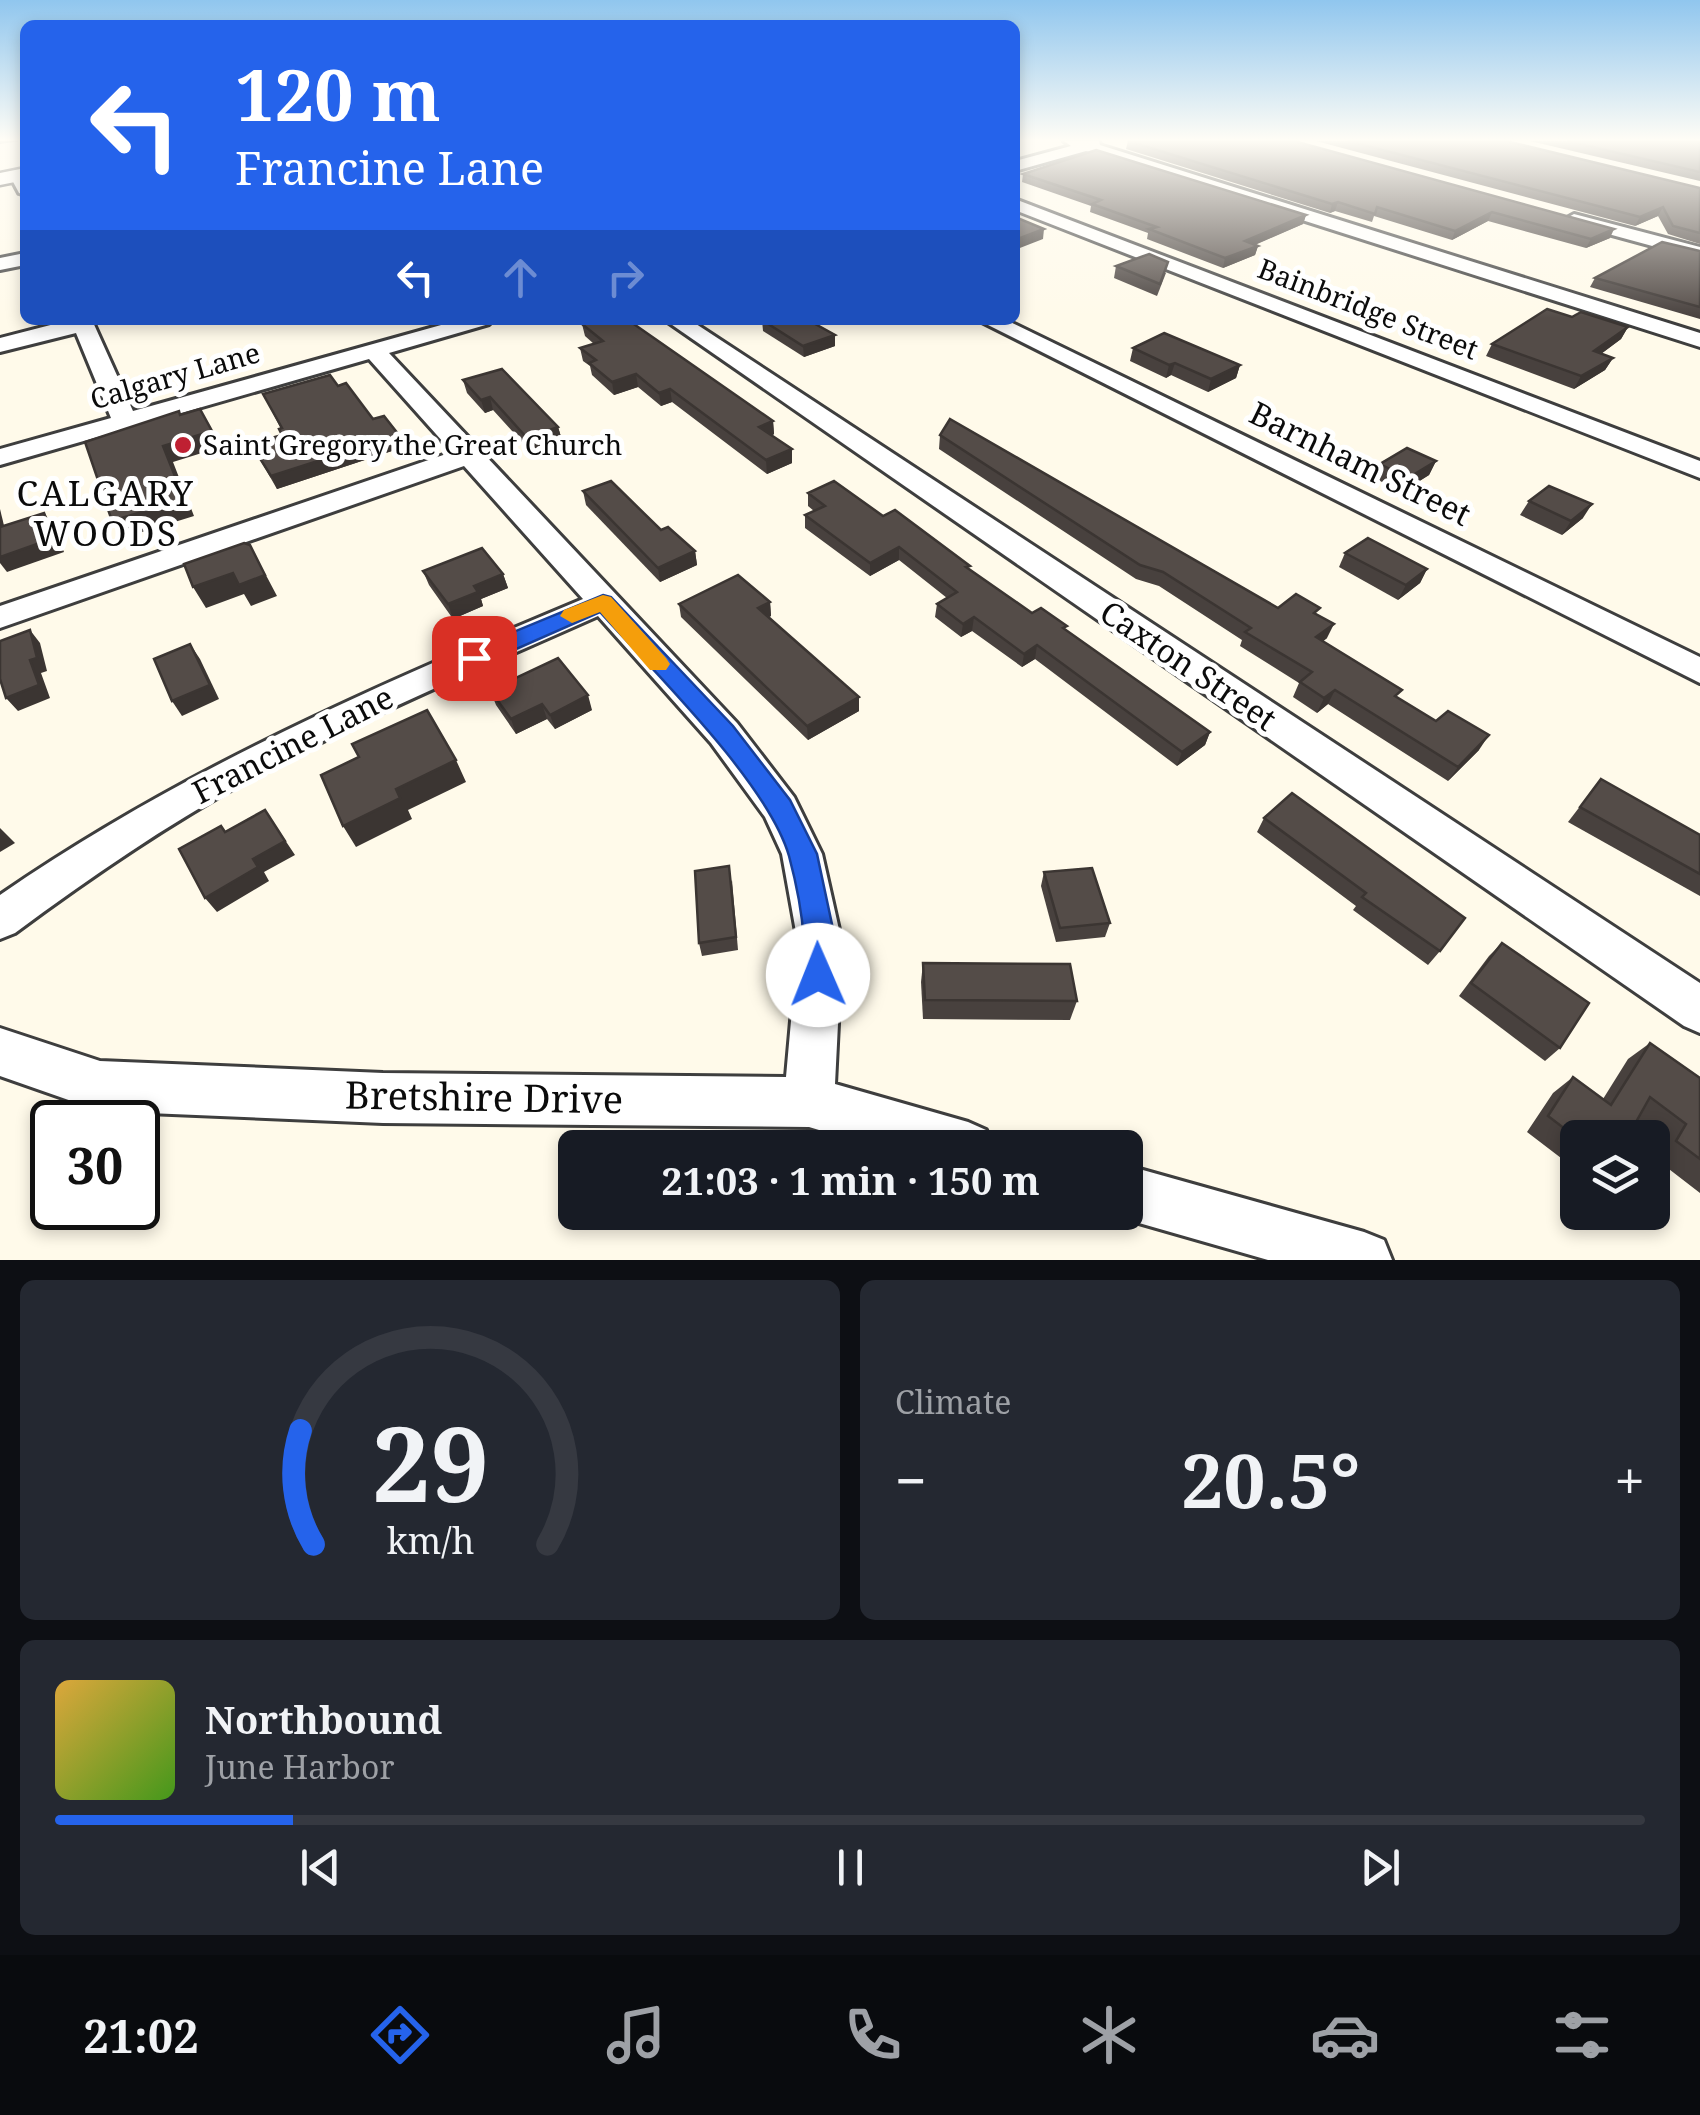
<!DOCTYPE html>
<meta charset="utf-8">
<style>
:root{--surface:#171b24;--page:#242831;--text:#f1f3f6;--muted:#9ea1a6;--line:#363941;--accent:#2563eb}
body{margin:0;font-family:"Noto Serif",serif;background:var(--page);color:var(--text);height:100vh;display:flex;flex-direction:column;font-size:38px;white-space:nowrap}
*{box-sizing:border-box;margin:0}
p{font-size:32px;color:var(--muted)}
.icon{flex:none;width:55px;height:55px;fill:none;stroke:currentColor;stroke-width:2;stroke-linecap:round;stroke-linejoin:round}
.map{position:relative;height:1260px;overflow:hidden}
.drawer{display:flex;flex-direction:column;gap:20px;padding:20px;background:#0d0f14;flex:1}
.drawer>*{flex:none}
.guide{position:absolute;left:20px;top:20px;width:1000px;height:305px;border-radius:15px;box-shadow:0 5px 15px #0003;background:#2563eb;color:#fff;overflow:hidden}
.buttons{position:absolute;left:1560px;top:1120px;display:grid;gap:20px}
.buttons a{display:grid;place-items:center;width:110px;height:110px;border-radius:15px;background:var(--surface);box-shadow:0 5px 15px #0003;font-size:50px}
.speed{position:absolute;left:30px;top:1100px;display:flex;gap:20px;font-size:50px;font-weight:700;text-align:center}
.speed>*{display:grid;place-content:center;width:130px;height:130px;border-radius:50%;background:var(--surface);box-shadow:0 5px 15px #0003;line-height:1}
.speed .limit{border:5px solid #111;border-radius:15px;background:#fff;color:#111}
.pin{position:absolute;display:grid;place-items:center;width:85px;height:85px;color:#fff;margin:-42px;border-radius:20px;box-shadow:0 5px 15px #0006}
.me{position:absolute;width:110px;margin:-55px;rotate:359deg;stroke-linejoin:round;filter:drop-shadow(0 0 8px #0008)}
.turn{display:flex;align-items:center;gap:35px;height:210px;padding:0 50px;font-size:45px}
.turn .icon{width:130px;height:130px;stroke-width:2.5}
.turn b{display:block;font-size:70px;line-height:85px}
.lanes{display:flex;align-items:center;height:95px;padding:0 50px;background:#0003;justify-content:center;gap:50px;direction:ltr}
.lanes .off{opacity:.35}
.big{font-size:75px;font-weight:700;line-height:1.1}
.drawer .tile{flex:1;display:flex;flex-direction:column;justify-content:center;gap:15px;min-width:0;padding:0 35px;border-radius:15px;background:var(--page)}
.drawer .dial{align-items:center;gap:0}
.dial svg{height:260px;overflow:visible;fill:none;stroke:var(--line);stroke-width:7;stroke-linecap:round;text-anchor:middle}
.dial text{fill:var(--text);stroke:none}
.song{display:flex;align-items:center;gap:30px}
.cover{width:120px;height:120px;border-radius:15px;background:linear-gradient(135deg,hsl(40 70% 55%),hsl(100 70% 35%))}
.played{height:10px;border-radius:5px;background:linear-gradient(90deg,var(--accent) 15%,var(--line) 15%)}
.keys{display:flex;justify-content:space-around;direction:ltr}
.heat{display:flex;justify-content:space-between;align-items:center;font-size:55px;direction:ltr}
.drawer .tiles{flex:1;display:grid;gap:20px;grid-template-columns:1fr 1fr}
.tile:last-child{grid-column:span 2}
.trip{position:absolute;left:558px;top:1130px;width:585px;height:100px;border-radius:15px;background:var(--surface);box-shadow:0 5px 15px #0003;font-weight:700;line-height:100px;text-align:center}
.menu{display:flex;height:160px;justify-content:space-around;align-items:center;background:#090b0e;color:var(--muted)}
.menu .icon{width:70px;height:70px}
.menu .selected{color:var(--accent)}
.menu b{font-size:45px;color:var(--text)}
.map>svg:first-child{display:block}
</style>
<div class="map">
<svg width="1700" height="1260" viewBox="0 0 1700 1260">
<rect width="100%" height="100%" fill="#fffaea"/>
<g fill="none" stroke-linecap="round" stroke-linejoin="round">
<defs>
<g id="minor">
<polygon points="1064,141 1099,141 1100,145 1700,333 1700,347 1086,151 1015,171 1015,161 1071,146"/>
<polygon points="18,171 25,175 25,195 19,193 10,176"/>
<polygon points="1015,199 1700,461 1700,478 1015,210"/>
<polygon points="1574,214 1700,247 1700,259 1568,223 1565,219"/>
<polygon points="25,253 25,265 0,270 0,258"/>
<path d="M70 320H92L133 411 459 320H493L489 324 389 353 737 723 794 797 822 854 842 943 835 1084 968 1122 986 1130 994 1148H879L809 1127 383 1123 100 1111 0 1076V1028L100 1061 383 1073 786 1077 798 943 782 854 765 817 711 743 598 616C479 669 359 719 245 782 165 826 89 878 15 933L0 939V895C182 769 380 684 583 599L464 466 0 628V606L452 452 369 359 0 465V449L111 418 76 333 0 352V338Z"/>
<polygon points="665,320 690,320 1700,983 1700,1033 1684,1026"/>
<polygon points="978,320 1006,320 1700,657 1700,683"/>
<polygon points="1125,1165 1364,1232 1384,1240 1392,1260 1268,1260 1125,1219 1110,1212 1125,1212"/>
</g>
<polygon id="tertiary" points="25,168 25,180 0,185 0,173"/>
</defs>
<!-- minor casing -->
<use href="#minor" stroke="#3e3e3e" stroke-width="6"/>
<!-- tertiary casing -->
<use href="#tertiary" stroke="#3e3e3e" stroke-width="5"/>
<!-- minor -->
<use href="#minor" fill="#fff" fill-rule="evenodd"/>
<!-- tertiary -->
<use href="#tertiary" fill="#fff" fill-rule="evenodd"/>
</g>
<!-- wall -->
<g fill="#48413e">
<polygon points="1128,141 1294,141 1610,238 1586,248 1488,221 1452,240 1374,216 1372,222 1335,211 1330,213 1126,149"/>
<polygon points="1316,141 1506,141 1700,188 1700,244 1668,234 1658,216 1635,226"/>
<polygon points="1530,141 1700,141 1700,181"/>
<polygon points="1023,174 1306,215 1303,224 1255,245 1258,246 1255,255 1223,268 1147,239 1148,233 1090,212 1091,206 1022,182"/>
<polygon points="1700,251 1700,319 1590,287 1595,278"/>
<polygon points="1116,266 1166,273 1157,296 1114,278"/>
<polygon points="1572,317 1628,327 1621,339 1601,354 1613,358 1605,370 1574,389 1486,356 1492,344"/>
<polygon points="583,320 628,320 773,421 774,434 772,436 792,463 767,474 672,402 661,406 638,387 614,395 592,375 590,366 583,361 580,348 594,344 585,336 582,324 584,324"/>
<polygon points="762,320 835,335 835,346 804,357 763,331"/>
<polygon points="1133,348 1240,365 1236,378 1208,392 1171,375 1166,378 1130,361"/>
<polygon points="463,380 558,427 562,440 530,451 493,410 485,413 467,393"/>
<polygon points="338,386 404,447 277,489 251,444 281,435 281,429 263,394"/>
<polygon points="940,435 1278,608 1317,615 1327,638 1323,641 1398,698 1479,750 1448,781 1328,704 1317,713 1293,697 1299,683 1240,646 1242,640 1159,586 1136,579 939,449"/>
<polygon points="1436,461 1429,475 1402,492 1374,478 1380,464"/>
<polygon points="583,491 661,530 695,551 697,565 660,582 586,505"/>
<polygon points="808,493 883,516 969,570 1032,613 1066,631 1210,732 1205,745 1177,766 1035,659 1022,667 972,631 961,637 935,617 937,604 947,598 899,560 870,576 805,528 805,515 814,511 808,506"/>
<polygon points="1529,501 1583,518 1562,535 1520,515"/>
<polygon points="1345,553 1427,569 1420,583 1398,600 1339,567"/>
<polygon points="423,571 503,574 508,588 481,599 483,606 453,619 429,585"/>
<polygon points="770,602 771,616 769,617 859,711 808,740 681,617 679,604"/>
<polygon points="490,690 592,710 555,729 547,719 516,734 496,705"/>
<polygon points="1601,779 1700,835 1700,896 1568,822"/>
<polygon points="1292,793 1440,951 1428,965 1353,910 1356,906 1257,832 1264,818"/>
<polygon points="1044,872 1110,923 1105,937 1056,942 1041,886"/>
<polygon points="732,880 738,950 702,956 699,943"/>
<polygon points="1502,943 1560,1048 1545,1061 1459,996 1489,956"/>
<polygon points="923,963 1077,1001 1070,1020 923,1019 921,982"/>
<polygon points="1650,1043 1700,1078 1700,1193 1652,1156 1652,1154 1661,1139 1637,1120 1578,1138 1578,1171 1527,1132 1553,1093 1573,1077 1603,1099 1628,1059"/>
</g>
<!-- shaded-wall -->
<g fill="#3b3532">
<polygon points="0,141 20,141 0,144"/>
<polygon points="1338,202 1335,211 1330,213 1332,204"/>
<polygon points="1663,207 1658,216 1635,226 1640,217"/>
<polygon points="1492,212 1488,221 1452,240 1455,231"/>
<polygon points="1306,215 1303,224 1242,250 1245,241"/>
<polygon points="1044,229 1043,239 1015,250 1015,240"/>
<polygon points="1614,229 1610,238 1586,248 1591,239"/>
<polygon points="1258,246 1255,255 1223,268 1225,258"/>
<polygon points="1628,327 1621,339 1587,364 1594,351"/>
<polygon points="835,335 835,346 804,357 803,346"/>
<polygon points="1613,358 1605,370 1574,389 1581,376"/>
<polygon points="1175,363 1171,375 1166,378 1169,365"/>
<polygon points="1240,365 1236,378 1208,392 1211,379"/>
<polygon points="636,374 638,387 614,395 612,382"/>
<polygon points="670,389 672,402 661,406 659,393"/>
<polygon points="490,397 493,410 485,413 481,400"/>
<polygon points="773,421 774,434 760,440 759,427"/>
<polygon points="558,427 562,440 530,451 527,438"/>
<polygon points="212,431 221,447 173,462 194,516 123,538 112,521 163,446"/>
<polygon points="399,435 404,447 277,489 271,476"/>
<polygon points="792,449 792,463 767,474 766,460"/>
<polygon points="1436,461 1429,475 1402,492 1408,478"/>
<polygon points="1592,504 1583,518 1562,535 1571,521"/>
<polygon points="0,509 8,542 0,544"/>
<polygon points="44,513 54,527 64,552 7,572 0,563 0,557"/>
<polygon points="250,545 277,596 251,606 244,594 206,608 193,587"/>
<polygon points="899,547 899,560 870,576 870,563"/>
<polygon points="695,551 697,565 660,582 658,568"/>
<polygon points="1427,569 1420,583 1398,600 1406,585"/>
<polygon points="503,574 508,588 481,599 483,606 453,619 448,604 474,586"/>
<polygon points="770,602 771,616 759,622 758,608"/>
<polygon points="974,617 972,631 961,637 963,624"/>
<polygon points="1334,624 1327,638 1310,652 1316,637"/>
<polygon points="30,630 40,643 47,671 41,673 50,698 18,711 6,698 30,660"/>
<polygon points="190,644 200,659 219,699 182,716 172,701"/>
<polygon points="1037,645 1035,659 1022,667 1024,654"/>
<polygon points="1335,690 1328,704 1317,713 1324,698"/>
<polygon points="588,695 592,710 555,729 550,715"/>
<polygon points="859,697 859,711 808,740 807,726"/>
<polygon points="542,704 547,719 516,734 511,719"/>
<polygon points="1210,732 1205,745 1177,766 1182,752"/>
<polygon points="1489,735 1479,750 1448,781 1458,767"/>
<polygon points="456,760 466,782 408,810 412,819 356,847 343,826 396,789"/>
<polygon points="265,810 295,855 264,872 269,881 217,912 205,898 253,859"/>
<polygon points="0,828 15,843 0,852"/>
</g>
<!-- building -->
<g fill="#544c48" stroke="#3b3532" stroke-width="2.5">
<polygon points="1128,141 1294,141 1614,229 1591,239 1492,212 1455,231 1377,207 1375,214 1338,202 1332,204"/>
<polygon points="1348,141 1506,141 1700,188 1700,233 1673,226 1663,207 1640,217"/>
<polygon points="1567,141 1700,141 1700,172"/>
<polygon points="1096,150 1306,215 1245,241 1258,246 1225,258 1149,229 1157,227 1092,204 1101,200 1023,174"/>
<polygon points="1015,217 1044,229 1015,240"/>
<polygon points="1662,242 1700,251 1700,307 1595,278"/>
<polygon points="1149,254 1168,262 1160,284 1116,266"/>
<polygon points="1547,309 1572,317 1581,312 1628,327 1594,351 1613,358 1581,376 1492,344"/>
<polygon points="590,320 628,320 773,421 759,427 792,449 766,460 670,389 659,393 636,374 612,382 589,363 596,360 580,348 603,341 582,324 592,321"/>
<polygon points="762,320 808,320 835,335 803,346"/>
<polygon points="1164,333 1240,365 1211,379 1175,363 1169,365 1133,348"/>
<polygon points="502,369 558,427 527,438 490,397 481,400 463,380"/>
<polygon points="330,375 338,386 346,383 373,419 384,416 399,435 271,476 251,444 282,435 279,429 282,428 263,394"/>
<polygon points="200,409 212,431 163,446 184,499 112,521 85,442 179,411 180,415"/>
<polygon points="950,419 1278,608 1296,594 1320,608 1314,613 1334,624 1316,637 1402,690 1395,696 1436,721 1448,711 1489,735 1458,767 1335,690 1324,698 1300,682 1312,672 1245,632 1251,628 1163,572 1140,565 940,435"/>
<polygon points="1407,448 1436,461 1408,478 1380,464"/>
<polygon points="611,481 661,530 668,527 695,551 658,568 583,491"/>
<polygon points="834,481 883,516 895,510 970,566 966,567 1032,613 1041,608 1067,626 1063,628 1210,732 1182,752 1037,645 1024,654 974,617 963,624 937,604 957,592 899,547 870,563 805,515 825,506 808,493"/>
<polygon points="1549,486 1592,504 1571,521 1529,501"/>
<polygon points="44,513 54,538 0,557 0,527"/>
<polygon points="1368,538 1427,569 1406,585 1345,553"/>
<polygon points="244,543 250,545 265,575 239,585 233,573 193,587 184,564"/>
<polygon points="482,548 503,574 474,586 478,592 448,604 423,571"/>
<polygon points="738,575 770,602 758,608 859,697 807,726 679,604"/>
<polygon points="30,630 37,658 30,660 39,685 6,698 0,679 0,641"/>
<polygon points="190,644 210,685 172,701 154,659"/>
<polygon points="558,658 588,695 550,715 542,704 511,719 490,690"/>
<polygon points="427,710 456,760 396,789 400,798 343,826 321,775 359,757 352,744"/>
<polygon points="1601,779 1700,835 1700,874 1580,807"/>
<polygon points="1292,793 1465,918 1440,951 1362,897 1366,893 1264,818"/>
<polygon points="265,810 285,841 253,859 258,867 205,898 179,849 221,826 225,832"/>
<polygon points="729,866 736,937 699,943 695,871"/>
<polygon points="1092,868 1110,923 1060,928 1044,872"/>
<polygon points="1502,943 1589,1003 1560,1048 1471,983"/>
<polygon points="923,963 1070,964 1077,1001 925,1000"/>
<polygon points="1650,1043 1700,1078 1700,1159 1676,1141 1686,1124 1650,1097 1627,1138 1578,1138 1578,1139 1548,1116 1573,1077 1611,1105"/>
</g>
<!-- sky -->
<linearGradient id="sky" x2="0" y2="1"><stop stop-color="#90c6ee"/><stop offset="0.44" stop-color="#fffdf6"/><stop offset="1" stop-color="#fffdf6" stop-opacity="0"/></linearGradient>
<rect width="1700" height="318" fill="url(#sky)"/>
<!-- route -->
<path fill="#2563eb" stroke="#184099" stroke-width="2.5" d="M603 595 611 597 733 726 790 800 817 854 836 943 829 985 818 990 807 985C800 970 806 956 804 940 802 913 796 882 789 856 768 783 653 671 600 612L482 664H465L462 658 465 652Z"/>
<!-- slow -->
<polygon fill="#f59e0b" points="603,595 611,597 666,658 670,664 666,670 650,670 600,612 572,623 560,616 564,610"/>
<!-- markers -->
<circle fill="#bf2032" stroke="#fff" stroke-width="4" cx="183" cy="445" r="10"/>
<g text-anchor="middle" stroke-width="10" stroke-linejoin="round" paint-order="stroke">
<!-- far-street labels -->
<g font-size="28" fill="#0b0b0b" stroke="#fff">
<text transform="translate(1368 309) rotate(21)" y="10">Bainbridge Street</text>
<text transform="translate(175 376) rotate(-16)" y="10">Calgary Lane</text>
</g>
<!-- far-poi labels -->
<g font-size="28" fill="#0b0b0b" stroke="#fff" text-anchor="start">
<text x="203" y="455">Saint Gregory the Great Church</text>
</g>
<!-- street labels -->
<g font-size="32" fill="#0b0b0b" stroke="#fff">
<text transform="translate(1360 464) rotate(26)" y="11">Barnham Street</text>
<text transform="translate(1188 666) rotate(34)" y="11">Caxton Street</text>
<text transform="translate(293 745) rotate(-27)" y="11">Francine Lane</text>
</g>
<!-- neighbourhood labels -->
<g font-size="35" letter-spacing="2.5" fill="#0b0b0b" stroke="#fff">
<text x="106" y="506">CALGARY<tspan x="106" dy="40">WOODS</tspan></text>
</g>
<!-- near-street labels -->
<g font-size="38" fill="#0b0b0b" stroke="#fff">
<text transform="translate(484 1098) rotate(1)" y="13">Bretshire Drive</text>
</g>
</g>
</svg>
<div class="buttons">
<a><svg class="icon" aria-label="layers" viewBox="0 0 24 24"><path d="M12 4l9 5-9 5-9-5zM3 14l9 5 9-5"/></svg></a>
</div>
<div class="speed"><div class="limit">30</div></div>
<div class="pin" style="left:474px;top:658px;background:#d93025"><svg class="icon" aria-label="arrive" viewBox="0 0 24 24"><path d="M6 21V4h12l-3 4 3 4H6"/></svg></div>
<svg class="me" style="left:818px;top:975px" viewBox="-20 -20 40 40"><circle r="19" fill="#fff"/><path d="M0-13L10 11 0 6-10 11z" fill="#2563eb"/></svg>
<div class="trip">21:03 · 1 min · 150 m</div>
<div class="guide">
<div class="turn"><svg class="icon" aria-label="left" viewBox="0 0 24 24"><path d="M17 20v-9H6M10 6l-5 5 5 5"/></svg><div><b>120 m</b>Francine Lane</div></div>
<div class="lanes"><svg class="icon" aria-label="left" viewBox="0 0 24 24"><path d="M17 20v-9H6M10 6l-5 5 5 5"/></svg><svg class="icon off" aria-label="ahead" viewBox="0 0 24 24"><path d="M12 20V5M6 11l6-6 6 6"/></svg><svg class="icon off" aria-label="right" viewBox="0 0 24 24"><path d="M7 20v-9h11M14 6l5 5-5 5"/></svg></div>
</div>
</div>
<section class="drawer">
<div class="tiles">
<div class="tile dial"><svg viewBox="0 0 100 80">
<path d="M14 69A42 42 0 1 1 86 69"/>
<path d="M14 69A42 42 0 0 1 10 34" stroke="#2563eb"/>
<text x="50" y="56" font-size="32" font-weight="700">29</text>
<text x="50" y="72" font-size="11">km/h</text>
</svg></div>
<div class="tile"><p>Climate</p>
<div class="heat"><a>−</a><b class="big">20.5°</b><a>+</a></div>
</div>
<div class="tile">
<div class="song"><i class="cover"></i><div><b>Northbound</b><p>June Harbor</p></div></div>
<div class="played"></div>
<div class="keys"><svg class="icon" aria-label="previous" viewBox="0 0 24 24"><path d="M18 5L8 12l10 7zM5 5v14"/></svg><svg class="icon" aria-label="pause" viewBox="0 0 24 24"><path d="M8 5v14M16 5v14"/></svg><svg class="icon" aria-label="next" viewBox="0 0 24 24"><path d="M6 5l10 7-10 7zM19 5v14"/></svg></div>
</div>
</div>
</section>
<nav class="menu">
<b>21:02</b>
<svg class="icon selected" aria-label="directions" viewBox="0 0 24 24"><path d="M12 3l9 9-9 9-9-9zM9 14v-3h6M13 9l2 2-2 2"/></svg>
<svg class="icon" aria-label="music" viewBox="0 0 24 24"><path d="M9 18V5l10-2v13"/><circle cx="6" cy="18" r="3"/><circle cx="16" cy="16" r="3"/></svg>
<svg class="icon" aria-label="phone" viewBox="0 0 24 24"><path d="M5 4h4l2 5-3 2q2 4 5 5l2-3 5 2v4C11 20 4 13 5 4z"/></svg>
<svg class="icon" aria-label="climate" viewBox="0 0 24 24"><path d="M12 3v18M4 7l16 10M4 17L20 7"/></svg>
<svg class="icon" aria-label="car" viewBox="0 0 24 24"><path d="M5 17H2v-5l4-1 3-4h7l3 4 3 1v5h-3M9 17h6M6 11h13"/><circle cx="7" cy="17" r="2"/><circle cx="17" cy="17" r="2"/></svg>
<svg class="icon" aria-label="filters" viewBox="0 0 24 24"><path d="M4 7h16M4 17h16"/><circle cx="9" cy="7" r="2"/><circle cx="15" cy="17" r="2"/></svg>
</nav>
